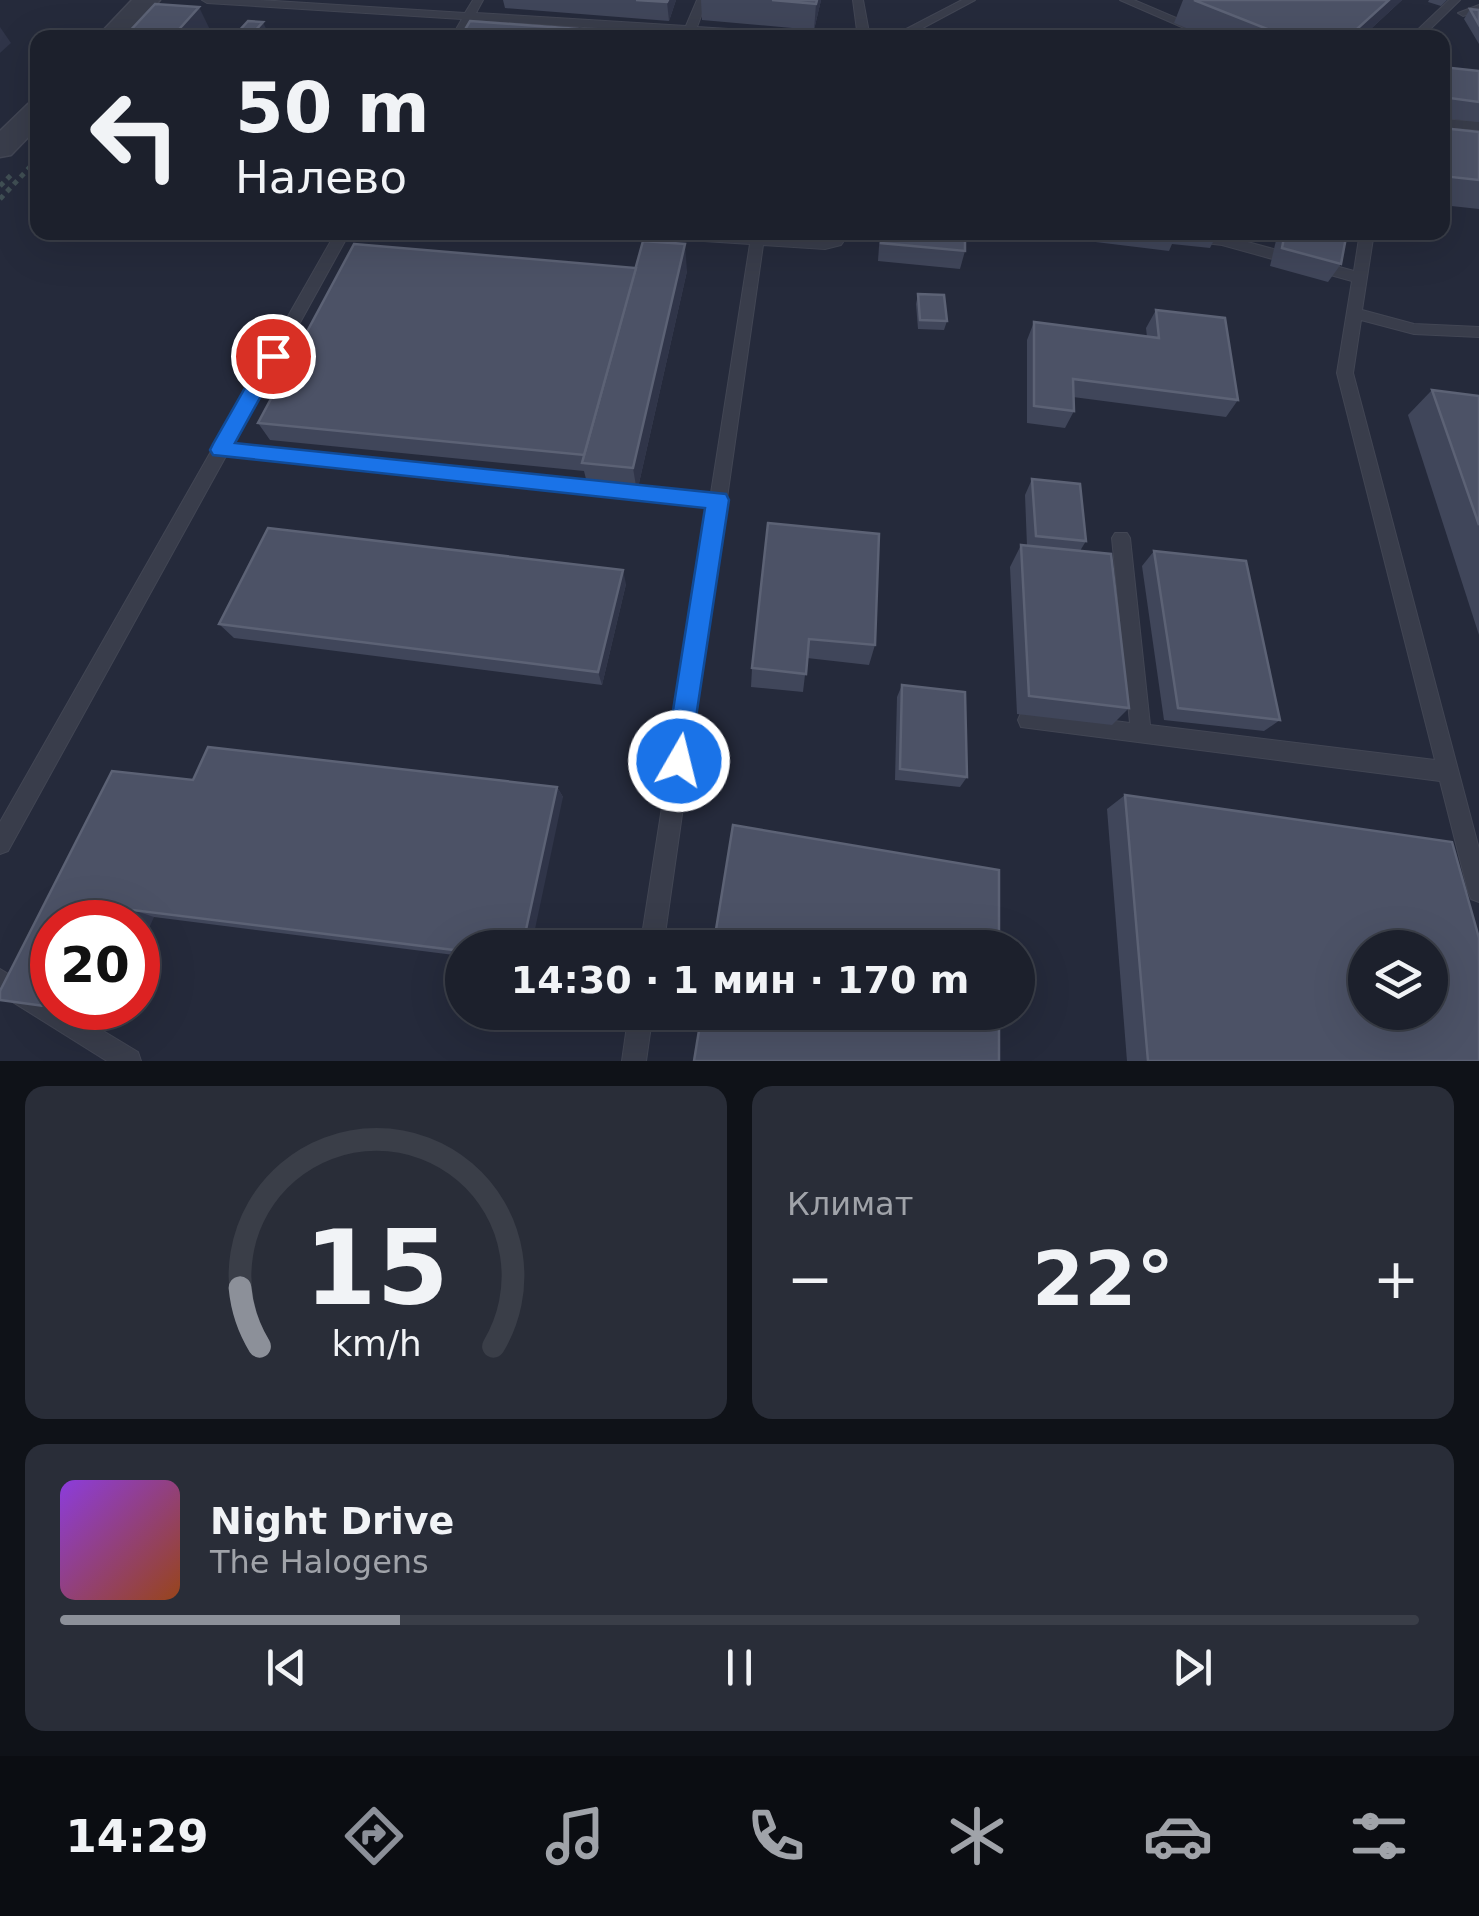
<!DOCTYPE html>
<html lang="ru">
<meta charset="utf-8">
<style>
:root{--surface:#1c202c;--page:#292d38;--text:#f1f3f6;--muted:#a0a3a9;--line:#3a3e48;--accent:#8c9099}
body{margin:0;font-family:"DejaVu Sans",sans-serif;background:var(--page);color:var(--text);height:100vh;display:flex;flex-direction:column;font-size:38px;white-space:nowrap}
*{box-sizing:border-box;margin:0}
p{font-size:32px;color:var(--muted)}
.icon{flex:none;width:55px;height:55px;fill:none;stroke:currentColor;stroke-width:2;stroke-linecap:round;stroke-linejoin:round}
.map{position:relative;height:1061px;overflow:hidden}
.details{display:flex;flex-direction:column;gap:25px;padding:25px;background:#0f1218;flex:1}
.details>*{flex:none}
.hud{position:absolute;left:30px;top:30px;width:1420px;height:210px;border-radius:20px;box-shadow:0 10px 40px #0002,0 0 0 2px var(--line);background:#1c202c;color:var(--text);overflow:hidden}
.buttons{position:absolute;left:1348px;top:930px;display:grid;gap:20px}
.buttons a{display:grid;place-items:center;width:100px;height:100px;border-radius:50%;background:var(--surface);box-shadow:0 10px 40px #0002,0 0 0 2px var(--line);font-size:50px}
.speed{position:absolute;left:30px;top:900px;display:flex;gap:20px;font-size:50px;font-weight:700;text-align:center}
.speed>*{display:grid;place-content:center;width:130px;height:130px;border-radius:50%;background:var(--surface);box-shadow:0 10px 40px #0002,0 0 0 2px var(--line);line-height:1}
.speed .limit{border:15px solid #d22;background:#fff;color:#111}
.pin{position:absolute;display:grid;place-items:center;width:85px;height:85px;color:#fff;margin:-42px;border:5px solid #fff;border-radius:50%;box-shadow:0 2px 10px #0007}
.me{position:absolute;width:110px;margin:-55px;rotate:8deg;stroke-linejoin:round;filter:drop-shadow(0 0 8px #0008)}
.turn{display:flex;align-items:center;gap:35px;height:210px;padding:0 40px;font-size:45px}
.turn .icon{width:130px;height:130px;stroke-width:2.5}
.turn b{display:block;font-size:70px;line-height:85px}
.big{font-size:75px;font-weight:700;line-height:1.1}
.details .tile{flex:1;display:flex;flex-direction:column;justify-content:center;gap:15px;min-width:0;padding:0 35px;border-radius:20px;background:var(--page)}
.details .dial{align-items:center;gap:0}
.dial svg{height:260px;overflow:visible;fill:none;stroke:var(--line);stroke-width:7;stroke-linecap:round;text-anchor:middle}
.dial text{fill:var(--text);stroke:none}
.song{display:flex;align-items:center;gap:30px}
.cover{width:120px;height:120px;border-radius:15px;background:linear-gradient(135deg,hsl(270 70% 55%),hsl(20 70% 35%))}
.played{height:10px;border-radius:5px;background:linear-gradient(90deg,var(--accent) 25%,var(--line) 25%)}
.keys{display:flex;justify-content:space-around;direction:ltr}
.heat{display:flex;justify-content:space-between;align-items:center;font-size:55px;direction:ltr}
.details .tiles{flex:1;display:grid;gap:25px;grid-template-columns:1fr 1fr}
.tile:last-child{grid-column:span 2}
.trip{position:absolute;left:445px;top:930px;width:590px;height:100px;border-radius:50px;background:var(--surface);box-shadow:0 10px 40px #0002,0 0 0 2px var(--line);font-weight:700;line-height:100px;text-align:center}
.dock{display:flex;height:160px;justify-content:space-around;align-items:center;background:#0b0d12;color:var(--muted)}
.dock .icon{width:70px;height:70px}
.dock .selected{color:var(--accent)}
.dock b{font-size:45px;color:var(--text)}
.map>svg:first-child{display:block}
</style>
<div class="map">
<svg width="1479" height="1061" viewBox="0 0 1479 1061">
<rect width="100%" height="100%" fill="#252a3b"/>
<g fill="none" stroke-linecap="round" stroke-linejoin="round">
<defs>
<g id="service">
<polygon points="202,0 259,0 465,13 473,0 483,0 476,13 686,26 697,0 707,0 697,27 820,35 825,38 758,38 472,20 462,38 451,38 462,19 207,3"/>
<polygon points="853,0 863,0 870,38 858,38"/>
<polygon points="962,0 975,0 904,38 889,38"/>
<polygon points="1120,0 1134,0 1223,38 1207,38"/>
<polygon points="1449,0 1460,0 1421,38 1409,38"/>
<polygon points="1479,5 1479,11 1463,16 1458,13"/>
<polygon points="1442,119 1479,122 1479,130 1442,127"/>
<polygon points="336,232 350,232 233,444 711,493 750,244 627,236 620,232 710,232 825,239 831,238 836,232 850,232 841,245 825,249 763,245 663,948 640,948 709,507 226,456 8,851 0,854 0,822"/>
<polygon points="1138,232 1222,235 1354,271 1360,232 1374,232 1362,310 1414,324 1479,327 1479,337 1414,334 1361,320 1353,373 1479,849 1479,902 1471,899 1468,891 1440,781 1021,727 1018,720 1021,713 1028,710 1130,723 1112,538 1115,533 1127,533 1130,538 1150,725 1435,760 1337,373 1352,281 1222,245 1145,236"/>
<polygon points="0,969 52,1000 52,1008 65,1008 138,1052 141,1061 107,1061 0,994"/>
<polygon points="629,1012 653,1012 646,1061 622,1061"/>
</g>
<g id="tertiary">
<polygon points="132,0 160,0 125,38 96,38"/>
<polygon points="38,101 38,127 11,155 0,157 0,131 28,104"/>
</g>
</defs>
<!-- service casing -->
<use href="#service" stroke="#424654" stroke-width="2"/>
<!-- tertiary casing -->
<use href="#tertiary" stroke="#424654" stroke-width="3"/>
<!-- path -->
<g stroke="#404f54" stroke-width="5" stroke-dasharray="5 5" stroke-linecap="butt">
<polyline points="0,186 13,173"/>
<polyline points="0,199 30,167"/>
</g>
<!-- service -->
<use href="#service" fill="#393d4b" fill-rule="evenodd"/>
<!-- tertiary -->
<use href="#tertiary" fill="#393d4b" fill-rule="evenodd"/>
</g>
<!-- wall -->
<g fill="#40465a">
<polygon points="503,0 676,0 669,21 505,8"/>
<polygon points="701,0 821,0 814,30 702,20"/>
<polygon points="1183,0 1402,0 1361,38 1210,38 1174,23"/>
<polygon points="1429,0 1447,0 1441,6 1428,2"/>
<polygon points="1470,9 1479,10 1479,44 1464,19"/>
<polygon points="267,31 262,38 241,38 238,32"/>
<polygon points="128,33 214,38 131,38"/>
<polygon points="1442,67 1479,71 1479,122 1442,118"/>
<polygon points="1442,128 1479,132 1479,209 1442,205"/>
<polygon points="880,232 965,232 965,251 960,269 878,261"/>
<polygon points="1013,232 1218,232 1210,248 1172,244 1169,251"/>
<polygon points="1278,232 1347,232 1341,264 1328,282 1270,266"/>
<polygon points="636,268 687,271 637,492 588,487 584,471 270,440 258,423"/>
<polygon points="918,294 947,321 944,330 918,329 916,304"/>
<polygon points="1156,310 1238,400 1226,417 1073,397 1074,411 1065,428 1027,423 1027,340 1034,322 1147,337 1146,328"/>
<polygon points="1432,390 1479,396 1479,635 1408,415"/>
<polygon points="1032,479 1086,541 1080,551 1129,708 1112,725 1017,714 1010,567 1021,545 1027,546 1025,495"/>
<polygon points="768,523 875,645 869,665 807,658 803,692 751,687 752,668"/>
<polygon points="1154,551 1280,720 1264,731 1164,720 1142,566"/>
<polygon points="626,584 602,685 234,638 219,624"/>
<polygon points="902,685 967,777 960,787 895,780 897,697"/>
<polygon points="193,780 557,787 563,797 462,948 462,956 154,917 0,1000"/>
<polygon points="1125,795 1479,1061 1127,1061 1107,809"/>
</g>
<!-- shaded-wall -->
<g fill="#303549">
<polygon points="668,0 676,0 669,21 667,2"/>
<polygon points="817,0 821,0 814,30 816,4"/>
<polygon points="1389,0 1402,0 1361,38 1347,38"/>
<polygon points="199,7 214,38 174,38 173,36"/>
<polygon points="263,22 267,31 262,38 256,38 253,33"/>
<polygon points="0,27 11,43 0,53"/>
<polygon points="685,244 687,271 637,492 633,468"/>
<polygon points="623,570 626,584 602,685 598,672"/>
<polygon points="557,787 563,797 531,948 522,948"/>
<polygon points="133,910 154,917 138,953 138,922 127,922"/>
<polygon points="89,1008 114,1008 110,1015 87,1012"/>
</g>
<!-- building -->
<g fill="#4c5266" stroke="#5c6275" stroke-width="2.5" fill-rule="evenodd">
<polygon points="636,0 668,0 667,2"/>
<polygon points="772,0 817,0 816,4"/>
<polygon points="1194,0 1389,0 1347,38 1290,38"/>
<polygon points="155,4 199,7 173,36 128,33"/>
<polygon points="1470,9 1479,10 1479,25"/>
<polygon points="248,21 263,22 253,33 238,32"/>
<polygon points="470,21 577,29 574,38 460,38"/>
<polygon points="1442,67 1479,71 1479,102 1442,97"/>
<polygon points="1442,128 1479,132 1479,180 1442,176"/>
<polygon points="882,232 965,232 965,251 881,243"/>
<polygon points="1285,232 1347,232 1341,264 1282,248"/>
<polygon points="643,241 685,244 633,468 582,463"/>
<polygon points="354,244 636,268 584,455 258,423"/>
<polygon points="918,294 944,295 947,321 920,320"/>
<polygon points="1156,310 1225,318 1238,400 1073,379 1074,411 1034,406 1034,322 1159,338"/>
<polygon points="1432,390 1479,396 1479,525"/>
<polygon points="1032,479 1080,484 1086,541 1036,536"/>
<polygon points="768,523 879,534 875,645 809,639 806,674 752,668"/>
<polygon points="268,528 623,570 598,672 219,624"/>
<polygon points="1021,545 1111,554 1129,708 1029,696"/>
<polygon points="1154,551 1246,561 1280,720 1178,708"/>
<polygon points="902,685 965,692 967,777 900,769"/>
<polygon points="208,747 557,787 522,948 462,948 462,951 133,910 127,922 52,922 52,1007 0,1000 0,991 112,771 193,780"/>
<path d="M1125 795 1452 842 1479 938V1061H1148ZM1365 948H1430V1012H1365Z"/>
<polygon points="733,825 999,870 999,948 713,948"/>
<polygon points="56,1008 89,1008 87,1012"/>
<polygon points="702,1012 999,1012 999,1061 694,1061"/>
</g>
<!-- route -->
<polygon fill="#1a73e8" stroke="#114b97" stroke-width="2.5" points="273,349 283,356 235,443 726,494 729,500 688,770 679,774 669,770 665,761 705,508 213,455 210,450 213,444 266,351"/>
</svg>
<div class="buttons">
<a><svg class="icon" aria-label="layers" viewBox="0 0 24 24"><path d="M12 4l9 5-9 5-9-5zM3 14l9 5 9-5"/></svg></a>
</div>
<div class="speed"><div class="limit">20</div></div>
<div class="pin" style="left:273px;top:356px;background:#d93025"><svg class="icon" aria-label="arrive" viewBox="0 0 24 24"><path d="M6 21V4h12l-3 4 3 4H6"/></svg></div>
<svg class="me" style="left:679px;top:761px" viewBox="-20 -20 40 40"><circle r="17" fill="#1a73e8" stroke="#fff" stroke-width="3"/><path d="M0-11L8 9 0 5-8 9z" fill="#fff"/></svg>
<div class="trip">14:30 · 1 мин · 170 m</div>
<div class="hud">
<div class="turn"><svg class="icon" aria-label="left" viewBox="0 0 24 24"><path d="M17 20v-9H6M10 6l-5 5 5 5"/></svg><div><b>50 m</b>Налево</div></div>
</div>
</div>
<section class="details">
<div class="tiles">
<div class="tile dial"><svg viewBox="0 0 100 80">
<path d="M14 69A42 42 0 1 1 86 69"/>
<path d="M14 69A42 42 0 0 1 8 51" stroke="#8c9099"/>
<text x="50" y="56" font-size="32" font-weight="700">15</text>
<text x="50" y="72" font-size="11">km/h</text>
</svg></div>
<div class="tile"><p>Климат</p>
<div class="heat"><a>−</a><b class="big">22°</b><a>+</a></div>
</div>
<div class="tile">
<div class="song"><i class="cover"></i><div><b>Night Drive</b><p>The Halogens</p></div></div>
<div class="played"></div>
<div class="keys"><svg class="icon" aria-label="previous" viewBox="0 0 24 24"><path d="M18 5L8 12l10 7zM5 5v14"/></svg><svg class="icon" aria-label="pause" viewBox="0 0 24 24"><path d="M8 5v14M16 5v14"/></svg><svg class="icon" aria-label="next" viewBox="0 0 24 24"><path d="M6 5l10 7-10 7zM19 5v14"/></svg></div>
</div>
</div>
</section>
<nav class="dock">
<b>14:29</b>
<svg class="icon selected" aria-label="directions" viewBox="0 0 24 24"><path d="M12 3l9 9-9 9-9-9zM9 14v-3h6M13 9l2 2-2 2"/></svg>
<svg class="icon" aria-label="music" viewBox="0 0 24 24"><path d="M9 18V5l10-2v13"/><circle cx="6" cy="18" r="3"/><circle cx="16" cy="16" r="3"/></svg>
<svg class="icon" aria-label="phone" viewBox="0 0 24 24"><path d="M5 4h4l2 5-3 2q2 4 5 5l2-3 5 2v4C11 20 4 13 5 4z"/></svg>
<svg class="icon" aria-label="climate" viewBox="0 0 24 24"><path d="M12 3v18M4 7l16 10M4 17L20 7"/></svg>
<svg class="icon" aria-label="car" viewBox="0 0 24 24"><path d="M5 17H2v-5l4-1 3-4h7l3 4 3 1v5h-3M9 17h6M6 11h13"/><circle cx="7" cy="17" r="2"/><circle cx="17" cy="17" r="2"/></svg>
<svg class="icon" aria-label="filters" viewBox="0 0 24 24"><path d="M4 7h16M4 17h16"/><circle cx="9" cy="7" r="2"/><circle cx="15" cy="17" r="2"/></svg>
</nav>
